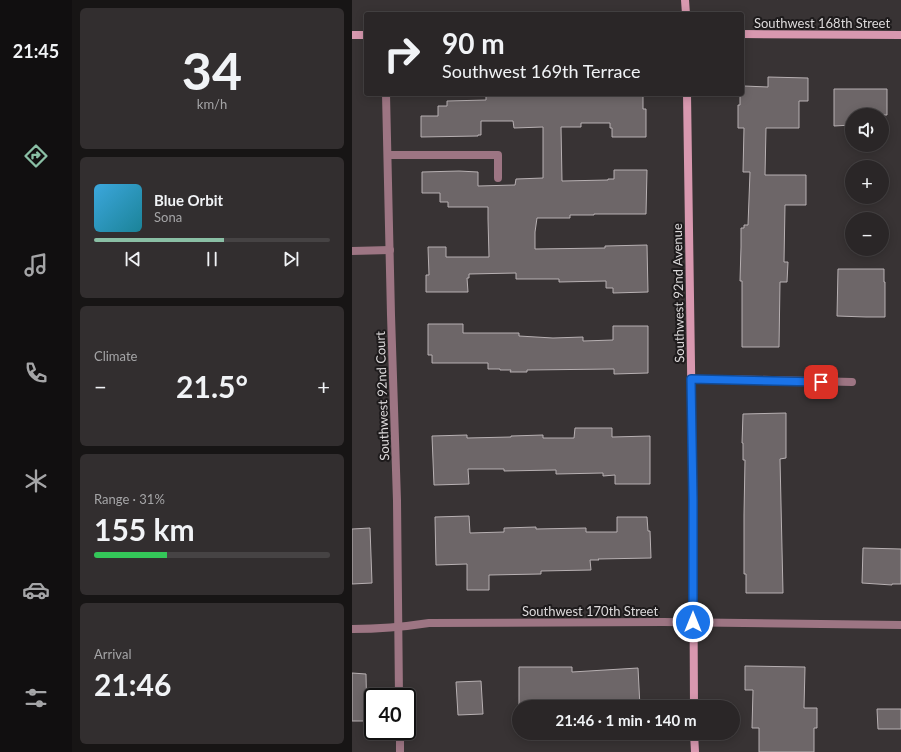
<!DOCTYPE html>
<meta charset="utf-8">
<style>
:root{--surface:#2a2627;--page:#322e2f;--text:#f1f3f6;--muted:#a5a5a7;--line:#464344;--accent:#8abfa5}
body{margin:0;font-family:Lato,sans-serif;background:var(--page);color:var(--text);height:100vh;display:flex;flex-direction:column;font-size:15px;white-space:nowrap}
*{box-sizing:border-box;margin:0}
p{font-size:13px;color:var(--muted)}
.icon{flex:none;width:22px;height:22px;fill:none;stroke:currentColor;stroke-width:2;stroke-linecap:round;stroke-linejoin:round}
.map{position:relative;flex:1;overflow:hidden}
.panel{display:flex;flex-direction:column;gap:8px;padding:8px;background:#171515;width:280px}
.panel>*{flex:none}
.top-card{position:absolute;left:12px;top:12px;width:380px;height:84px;border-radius:4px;box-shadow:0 2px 10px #0003,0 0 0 1px var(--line);background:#2a2627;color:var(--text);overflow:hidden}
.fabs{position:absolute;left:493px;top:108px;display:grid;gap:8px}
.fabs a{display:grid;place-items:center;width:44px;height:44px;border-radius:50%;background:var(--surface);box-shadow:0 2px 10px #0003,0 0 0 1px var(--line);font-size:20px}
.speed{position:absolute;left:12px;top:688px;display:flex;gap:8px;font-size:20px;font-weight:700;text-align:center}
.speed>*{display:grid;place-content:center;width:52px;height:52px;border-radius:50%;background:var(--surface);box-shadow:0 2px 10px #0003,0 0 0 1px var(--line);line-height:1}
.speed .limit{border:2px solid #111;border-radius:6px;background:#fff;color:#111}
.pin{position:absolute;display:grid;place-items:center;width:34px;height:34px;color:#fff;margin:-17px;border-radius:8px;box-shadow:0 2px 6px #0006}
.me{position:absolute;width:44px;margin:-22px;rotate:0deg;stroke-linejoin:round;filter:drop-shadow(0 0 3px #0008)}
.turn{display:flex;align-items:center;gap:14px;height:84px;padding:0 12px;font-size:18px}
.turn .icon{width:52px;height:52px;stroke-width:2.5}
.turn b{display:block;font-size:28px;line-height:34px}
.big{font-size:30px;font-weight:700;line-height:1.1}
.panel .card{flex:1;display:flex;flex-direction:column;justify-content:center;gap:6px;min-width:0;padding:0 14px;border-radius:6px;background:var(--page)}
.panel .dial{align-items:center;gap:0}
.dial b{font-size:52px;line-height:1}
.song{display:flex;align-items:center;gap:12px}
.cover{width:48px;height:48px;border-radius:6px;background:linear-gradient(135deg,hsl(200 70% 55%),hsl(190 70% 35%))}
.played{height:4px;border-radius:2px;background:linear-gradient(90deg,var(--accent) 55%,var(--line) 55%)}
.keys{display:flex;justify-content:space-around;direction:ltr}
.heat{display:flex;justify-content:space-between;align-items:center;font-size:22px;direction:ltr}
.charge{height:6px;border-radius:3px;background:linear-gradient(90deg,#34c759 31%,var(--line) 0)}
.trip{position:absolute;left:160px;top:700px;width:228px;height:40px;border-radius:20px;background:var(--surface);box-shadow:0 2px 10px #0003,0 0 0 1px var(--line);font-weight:700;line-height:40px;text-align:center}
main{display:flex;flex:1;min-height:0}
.tab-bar{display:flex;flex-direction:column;width:72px;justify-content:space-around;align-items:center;background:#110f10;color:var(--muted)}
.tab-bar .icon{width:28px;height:28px}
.tab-bar .on{color:var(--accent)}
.tab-bar b{font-size:18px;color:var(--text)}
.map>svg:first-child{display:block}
</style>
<main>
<nav class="tab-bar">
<b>21:45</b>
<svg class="icon on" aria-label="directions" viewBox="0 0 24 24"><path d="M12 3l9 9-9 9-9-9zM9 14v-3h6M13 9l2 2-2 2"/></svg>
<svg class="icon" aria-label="music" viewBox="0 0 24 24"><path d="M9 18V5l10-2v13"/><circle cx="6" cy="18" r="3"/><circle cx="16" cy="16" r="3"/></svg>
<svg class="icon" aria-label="phone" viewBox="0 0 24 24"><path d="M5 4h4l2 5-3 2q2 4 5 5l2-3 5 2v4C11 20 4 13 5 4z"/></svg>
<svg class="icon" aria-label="climate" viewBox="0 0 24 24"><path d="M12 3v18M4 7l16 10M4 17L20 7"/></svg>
<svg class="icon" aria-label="car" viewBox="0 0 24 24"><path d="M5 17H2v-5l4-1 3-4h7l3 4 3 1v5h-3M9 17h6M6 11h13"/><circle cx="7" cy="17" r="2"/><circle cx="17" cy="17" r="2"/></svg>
<svg class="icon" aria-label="filters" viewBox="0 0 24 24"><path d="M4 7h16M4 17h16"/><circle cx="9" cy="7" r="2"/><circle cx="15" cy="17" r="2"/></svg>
</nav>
<section class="panel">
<div class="card dial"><b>34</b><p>km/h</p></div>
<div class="card">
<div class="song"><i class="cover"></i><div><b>Blue Orbit</b><p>Sona</p></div></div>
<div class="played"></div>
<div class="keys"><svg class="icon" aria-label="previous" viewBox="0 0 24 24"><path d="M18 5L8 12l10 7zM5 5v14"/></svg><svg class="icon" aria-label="pause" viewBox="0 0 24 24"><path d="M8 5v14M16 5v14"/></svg><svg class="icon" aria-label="next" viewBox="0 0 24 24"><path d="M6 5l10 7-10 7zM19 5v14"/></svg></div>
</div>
<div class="card"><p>Climate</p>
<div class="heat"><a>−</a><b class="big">21.5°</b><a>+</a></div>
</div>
<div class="card"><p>Range · 31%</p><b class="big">155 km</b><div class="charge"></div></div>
<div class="card"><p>Arrival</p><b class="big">21:46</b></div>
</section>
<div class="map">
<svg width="549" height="752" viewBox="0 0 549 752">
<rect width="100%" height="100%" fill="#383334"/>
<!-- building -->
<g fill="#6d6668" stroke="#b7b0b2">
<polygon points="416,77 456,78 456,101 447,101 447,128 414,128 413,175 454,175 454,205 433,205 432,262 436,262 435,282 428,282 427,347 390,347 390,281 388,281 389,247 389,228 392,228 392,225 396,225 398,172 391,172 392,128 386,128 386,105 388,105 388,94 390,94 390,90 392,90 392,86 416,87"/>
<polygon points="482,89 535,89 535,115 500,115 500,125 482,126"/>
<polygon points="134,94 241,94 241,96 291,96 291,109 294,109 294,137 260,137 260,128 258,128 258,123 229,123 229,127 209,127 210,181 256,180 256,179 262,179 262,170 295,170 294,214 242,214 242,215 218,215 218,218 185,218 183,232 183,249 253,248 253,246 295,245 296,292 261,293 261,288 254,288 254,281 207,282 207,279 164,279 164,273 117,274 117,278 115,278 116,292 74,292 74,275 77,275 76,247 94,247 94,257 137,257 136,219 136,207 96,207 96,202 88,202 88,193 70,193 70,172 107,171 126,172 126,186 163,185 164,179 191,178 191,127 162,128 161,121 129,121 129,135 126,135 126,136 69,137 69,116 86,116 86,106 95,106 95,101 134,100"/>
<polygon points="486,269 532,269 532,282 533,282 533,317 514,317 485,316"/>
<polygon points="76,324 111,324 111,333 167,333 167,336 201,338 231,337 231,341 261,340 261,326 296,326 296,373 262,374 262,369 175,370 175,372 158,372 159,370 148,370 148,369 136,369 136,363 80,363 80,355 76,355"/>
<polygon points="434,413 434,458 428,459 431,593 394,593 394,574 392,574 392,515 393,460 391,460 391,443 390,443 391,414"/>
<polygon points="223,428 260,428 260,437 298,436 298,484 263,484 263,475 251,476 251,473 204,474 204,470 152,471 152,469 116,469 117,484 82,485 80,436 115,435 115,438 159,437 159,436 191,435 191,438 222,438"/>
<polygon points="117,516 118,533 152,532 152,528 184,527 184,529 234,528 234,532 265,532 265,517 295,517 296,531 298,531 299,558 246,559 247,560 238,560 239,570 189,571 189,574 137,575 137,590 115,590 115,564 84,565 83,517"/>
<polygon points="18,528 20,583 0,584 0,529"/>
<polygon points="511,548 549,549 549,584 540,584 540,585 510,583"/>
<polygon points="393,666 453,667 452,708 465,708 465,728 462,728 462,752 407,752 407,728 400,728 401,690 393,690"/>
<polygon points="167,667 220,667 220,672 286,668 288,707 167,707"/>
<polygon points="0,673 14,674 15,721 0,721"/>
<polygon points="129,681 131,714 106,715 104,682"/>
<polygon points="525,709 549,709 549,729 526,729"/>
</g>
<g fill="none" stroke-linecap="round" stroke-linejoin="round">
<!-- lane -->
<polyline stroke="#9d7583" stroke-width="8" points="36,155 146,155 146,178"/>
<!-- street -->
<g stroke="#9d7583" stroke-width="8">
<polyline points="34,94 39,315 45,501 47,697"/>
<polyline points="0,251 38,250"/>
<polyline points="339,379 374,379 500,382"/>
<path d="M0 629C26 629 51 627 77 623L311 622 549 625"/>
<polyline points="48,731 48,752"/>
</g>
<!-- secondary -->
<g stroke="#d898af" stroke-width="8">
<polyline points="333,0 334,14"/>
<polyline points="390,34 549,35"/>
<polyline points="0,35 14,35"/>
<polyline points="335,94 341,500 342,707"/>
<polyline points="342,733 343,752"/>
</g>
</g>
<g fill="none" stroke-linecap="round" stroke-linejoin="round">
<defs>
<polyline id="route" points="341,622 341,500 339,379 469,382"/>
</defs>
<!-- route casing -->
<use href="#route" stroke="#114b97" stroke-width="10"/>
<!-- route -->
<use href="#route" stroke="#1a73e8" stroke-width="7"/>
</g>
<g text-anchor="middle" stroke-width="4" stroke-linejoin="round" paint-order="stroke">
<!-- street labels -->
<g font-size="13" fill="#dddadb" stroke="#1e1b1c">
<text x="470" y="28">Southwest 168th Street</text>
<text transform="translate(326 293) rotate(-91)" y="5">Southwest 92nd Avenue</text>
<text transform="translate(30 396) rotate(-92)" y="5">Southwest 92nd Court</text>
<text x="238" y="616">Southwest 170th Street</text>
</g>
</g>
</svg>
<div class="fabs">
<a><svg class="icon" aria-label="sound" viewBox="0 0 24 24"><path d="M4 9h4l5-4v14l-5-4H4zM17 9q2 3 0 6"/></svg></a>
<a>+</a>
<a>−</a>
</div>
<div class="speed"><div class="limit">40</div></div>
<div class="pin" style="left:469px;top:382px;background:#d93025"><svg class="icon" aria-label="arrive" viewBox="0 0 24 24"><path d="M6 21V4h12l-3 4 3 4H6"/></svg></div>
<svg class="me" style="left:341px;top:622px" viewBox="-20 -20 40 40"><circle r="17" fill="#1a73e8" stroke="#fff" stroke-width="3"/><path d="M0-11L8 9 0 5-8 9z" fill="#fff"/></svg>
<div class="trip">21:46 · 1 min · 140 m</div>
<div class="top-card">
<div class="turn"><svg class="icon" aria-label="right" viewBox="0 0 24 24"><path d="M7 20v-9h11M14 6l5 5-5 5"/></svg><div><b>90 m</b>Southwest 169th Terrace</div></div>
</div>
</div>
</main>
